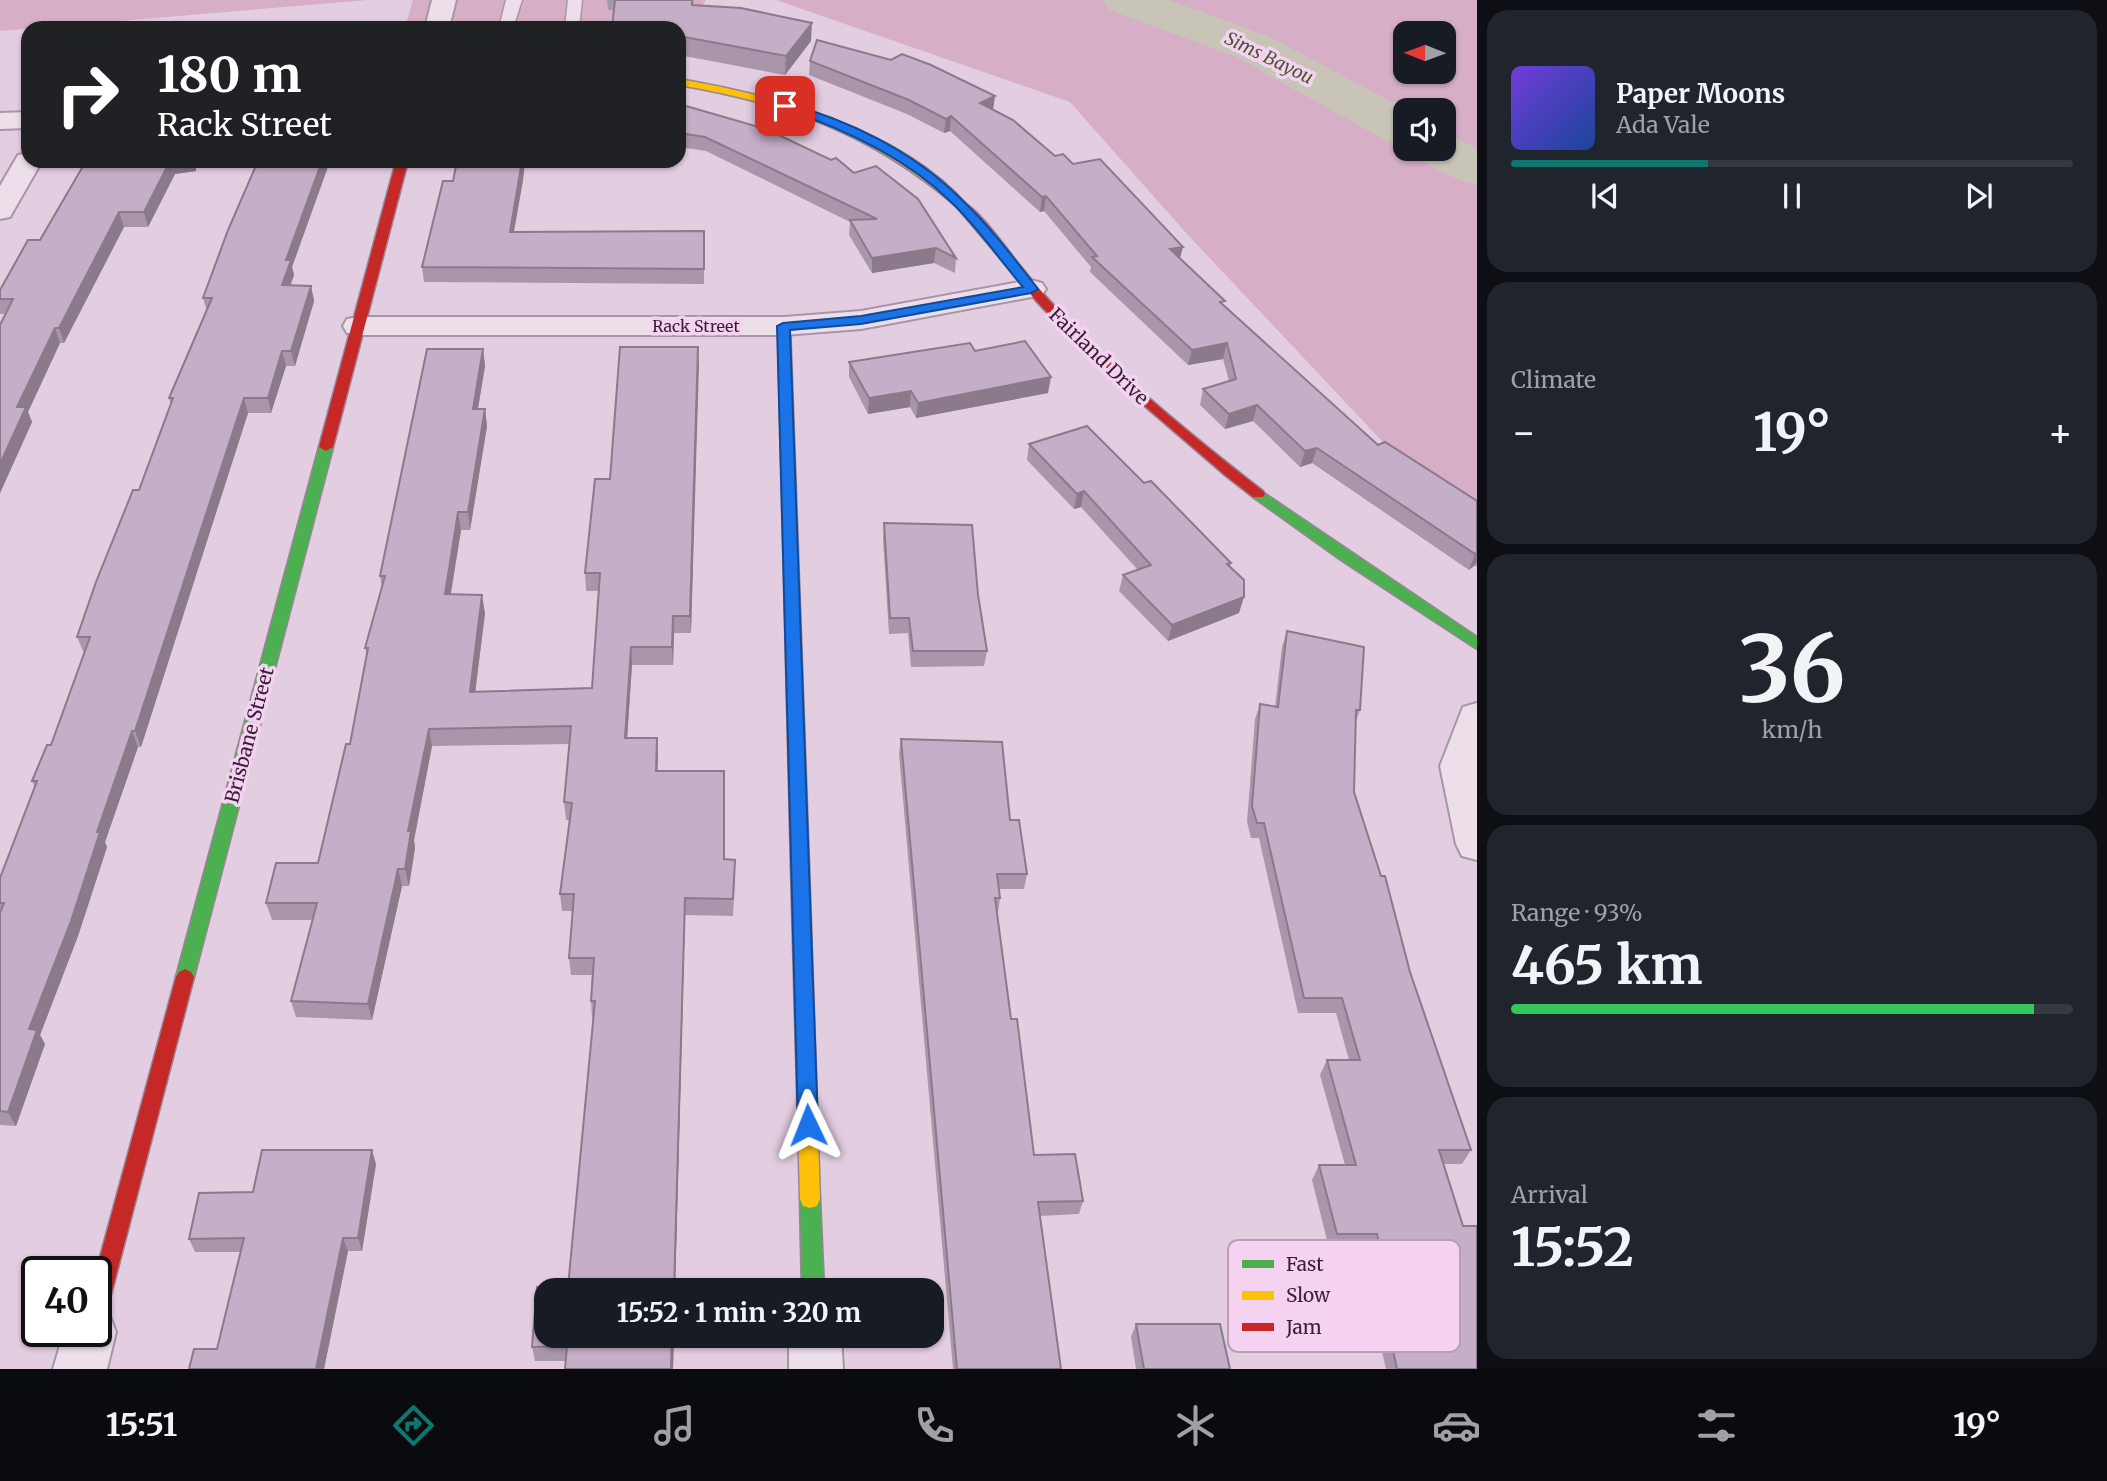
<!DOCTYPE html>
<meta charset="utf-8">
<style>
:root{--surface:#171b24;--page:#20242c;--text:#f1f3f6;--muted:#9ea1a6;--line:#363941;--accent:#0f766e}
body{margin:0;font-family:Merriweather,serif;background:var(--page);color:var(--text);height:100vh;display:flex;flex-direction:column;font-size:26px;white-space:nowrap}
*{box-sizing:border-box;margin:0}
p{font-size:23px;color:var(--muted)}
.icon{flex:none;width:38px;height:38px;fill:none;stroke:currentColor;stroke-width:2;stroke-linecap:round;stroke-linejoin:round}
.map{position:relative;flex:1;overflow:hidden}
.drawer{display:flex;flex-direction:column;gap:10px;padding:10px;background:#0d0f14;width:630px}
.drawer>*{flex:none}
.top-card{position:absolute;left:21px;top:21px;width:665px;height:147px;border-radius:21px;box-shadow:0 2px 5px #0004;background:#202124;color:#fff;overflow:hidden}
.needle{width:46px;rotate:271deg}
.buttons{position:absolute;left:1393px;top:21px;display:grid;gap:14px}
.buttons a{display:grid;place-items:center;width:63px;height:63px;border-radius:14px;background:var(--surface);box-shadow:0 2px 5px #0004;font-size:35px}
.speed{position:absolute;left:21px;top:1256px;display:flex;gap:14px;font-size:35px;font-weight:700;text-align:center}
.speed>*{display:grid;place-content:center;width:91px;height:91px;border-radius:50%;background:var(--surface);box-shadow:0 2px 5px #0004;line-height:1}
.speed .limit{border:4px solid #111;border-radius:10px;background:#fff;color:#111}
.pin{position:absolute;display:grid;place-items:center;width:60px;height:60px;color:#fff;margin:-30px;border-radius:14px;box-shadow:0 4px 10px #0006}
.me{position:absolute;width:77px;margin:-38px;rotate:358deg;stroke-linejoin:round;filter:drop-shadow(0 0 5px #0008)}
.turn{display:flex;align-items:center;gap:24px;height:147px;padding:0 21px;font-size:32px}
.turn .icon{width:91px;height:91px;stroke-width:2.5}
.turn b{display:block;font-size:49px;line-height:60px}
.big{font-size:52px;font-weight:700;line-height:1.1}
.drawer .tile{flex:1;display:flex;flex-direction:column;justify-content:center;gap:10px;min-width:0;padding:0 24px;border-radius:21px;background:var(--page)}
.drawer .dial{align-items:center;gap:0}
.dial b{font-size:91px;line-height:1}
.song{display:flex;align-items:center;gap:21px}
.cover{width:84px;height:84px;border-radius:10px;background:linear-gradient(135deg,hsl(260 70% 55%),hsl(220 70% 35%))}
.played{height:7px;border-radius:4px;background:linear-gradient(90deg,var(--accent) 35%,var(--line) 35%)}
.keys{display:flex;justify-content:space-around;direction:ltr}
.heat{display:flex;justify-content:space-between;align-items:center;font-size:38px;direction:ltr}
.charge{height:10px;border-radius:5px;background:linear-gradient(90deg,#34c759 93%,var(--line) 0)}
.trip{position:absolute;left:534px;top:1278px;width:410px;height:70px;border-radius:21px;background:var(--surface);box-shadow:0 2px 5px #0004;font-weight:700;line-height:70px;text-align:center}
.tab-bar{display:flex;height:112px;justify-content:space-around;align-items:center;background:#090b0e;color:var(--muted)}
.tab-bar .icon{width:49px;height:49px}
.tab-bar .current{color:var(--accent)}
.tab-bar b{font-size:32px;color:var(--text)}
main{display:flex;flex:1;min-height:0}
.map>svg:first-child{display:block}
</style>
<main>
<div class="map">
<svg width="1477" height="1369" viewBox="0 0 1477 1369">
<rect width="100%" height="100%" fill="#e3cde1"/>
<!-- green -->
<g fill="#d6afc6" fill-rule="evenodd">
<polygon points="0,0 368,0 0,31"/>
<polygon points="413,0 706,0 679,39 679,28 405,28"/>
<path d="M776 0H1477V542L1187 234 1070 102ZM1405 33H1444V72H1405ZM1405 110H1444V149H1405Z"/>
</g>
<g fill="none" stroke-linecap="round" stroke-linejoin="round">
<!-- river -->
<g fill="#c8c4b7" fill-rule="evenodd">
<polygon points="1103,0 1169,0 1270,37 1407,110 1405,146 1387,141 1236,57 1110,10"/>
<path d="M1444 134 1477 148V185C1454 179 1427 169 1413 149H1444Z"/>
</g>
<defs>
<g id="lane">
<polygon points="522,0 513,28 499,28 506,0"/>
<polygon points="568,0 582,0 579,28 565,28"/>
</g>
<g id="street">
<polygon points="432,0 456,0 449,28 425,28"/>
<polygon points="28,112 28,128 0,129 0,113"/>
<polygon points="28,153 28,161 42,161 10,217 0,219 0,186 18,155"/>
<polygon points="1031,280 1042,283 1046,289 1042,295 861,329 784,335 358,335 347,333 343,326 347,319 358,317 784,317 861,311"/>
<polygon points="1477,703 1477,860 1462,856 1456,844 1440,766 1463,707"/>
<polygon points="96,1309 109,1314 116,1332 107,1369 53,1369 64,1332 96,1332"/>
<polygon points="789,1335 841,1335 843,1369 789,1369"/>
</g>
<g id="fast">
<polygon points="784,322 790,326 809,866 806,871 800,873 794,871 791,866 778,326"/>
<polygon points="326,443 333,447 194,977 191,982 185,985 179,982 176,977 319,447"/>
<polygon points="1258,489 1477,637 1477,649 1341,560 1253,497 1251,494 1253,491"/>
<polygon points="810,1190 817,1192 820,1199 824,1290 802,1290 800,1199 803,1192"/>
</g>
<g id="slow">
<path d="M679 79C774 95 900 129 966 204L956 206C871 133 789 104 679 85Z"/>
<polygon points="800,859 806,861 809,866 820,1199 817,1206 810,1208 803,1206 800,1199 791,866 794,861"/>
</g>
<g id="jam">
<polygon points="396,161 408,161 333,447 326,451 319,447"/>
<path d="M960 201C979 208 1007 250 1021 267 1090 353 1176 423 1263 491L1265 494 1263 497H1253L1226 476 1097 365 1038 303 956 206V202Z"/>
<polygon points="185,969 191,972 194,977 107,1310 104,1317 96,1320 96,1272 176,977 179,972"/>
</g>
</defs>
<!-- lane casing -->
<use href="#lane" stroke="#a896a8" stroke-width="3"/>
<!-- street casing -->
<use href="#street" stroke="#a896a8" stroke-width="4"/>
<!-- fast casing -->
<use href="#fast" stroke="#988697" stroke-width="3"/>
<!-- slow casing -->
<use href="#slow" stroke="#988697" stroke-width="3"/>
<!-- jam casing -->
<use href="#jam" stroke="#988697" stroke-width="3"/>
<!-- lane -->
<use href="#lane" fill="#ecdfea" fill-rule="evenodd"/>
<!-- street -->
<use href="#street" fill="#ecdfea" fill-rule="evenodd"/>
<!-- fast -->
<use href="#fast" fill="#4caf50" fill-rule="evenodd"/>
<!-- slow -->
<use href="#slow" fill="#ffc107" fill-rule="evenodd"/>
<!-- jam -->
<use href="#jam" fill="#c62828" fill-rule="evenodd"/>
</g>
<!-- wall -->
<g fill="#a996ab">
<polygon points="607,0 694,0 693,5 811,41 785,75 679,55 679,28 614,10 608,10"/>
<polygon points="810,61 993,110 1055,156 1073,164 1180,259 1224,306 1378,445 1477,501 1477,567 1475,565 1469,570 1312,463 1300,467 1253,421 1225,429 1200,405 1203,389 1229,381 1223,359 1188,365 1090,272 1091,267 1044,211 1040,212 950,131 944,133 907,114 809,75"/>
<polygon points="679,104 831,160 956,258 955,273 934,263 872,273 849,235 850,222 706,151 679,147"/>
<polygon points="86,161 196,161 196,171 175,174 148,227 124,227 64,343 60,343 28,412 32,422 0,493 0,325 5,314 0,314 0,290 40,240"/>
<polygon points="258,161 330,161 292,267 294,275 290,285 311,286 314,301 295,366 286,366 271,413 248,413 141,747 138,747 105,842 107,847 78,936 40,1035 45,1044 16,1126 0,1125 0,878 35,787 32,781 51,745 84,653 77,637 139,490 171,405 169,398 207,311 203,298"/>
<polygon points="457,161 525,161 523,180 514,232 704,231 704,284 424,282 422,267 453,181"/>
<polygon points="698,347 691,633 674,633 673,665 632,665 627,738 657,738 657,771 724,859 735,877 733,916 685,915 675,1290 546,1335 674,1335 673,1369 566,1361 535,1361 532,1347 568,1287 593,1018 592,1018 591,1001 592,975 571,975 569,958 573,911 562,911 560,894 570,820 566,820 564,802 569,744 432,746 414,840 415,848 409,886 402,886 372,1020 296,1017 291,1001 313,920 272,920 266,903 318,863 350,744 367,655 365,648 382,587 380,576 483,349 485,366 478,409 485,409 487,426 470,530 461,530 450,594 485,613 475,692 592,688 599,591 586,591 585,573 610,479"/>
<polygon points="975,351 1048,393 916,418 910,407 868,414 849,377 849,362"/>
<polygon points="1029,444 1144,483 1231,563 1230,567 1239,613 1168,641 1119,591 1123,575 1138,570 1081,507 1074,509 1027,460"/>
<polygon points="884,523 978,595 987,651 984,666 911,667 908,633 889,634 883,539"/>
<polygon points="1287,631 1360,710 1356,721 1354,792 1410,972 1471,1150 1462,1164 1443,1164 1477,1369 1386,1369 1377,1330 1385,1318 1369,1248 1329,1248 1312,1180 1319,1165 1345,1165 1320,1075 1327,1060 1349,1060 1336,1013 1298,1013 1259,838 1251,838 1247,822 1255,719 1260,704 1275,707 1282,647"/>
<polygon points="901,739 1010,820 1027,874 1024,889 999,889 1000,898 998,913 997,913 1011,1019 1034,1155 1083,1201 1079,1214 1040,1216 1061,1369 953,1369 899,754"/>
<polygon points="376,1164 362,1251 348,1251 324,1369 189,1369 217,1349 241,1252 195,1252 189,1239 253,1192"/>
<polygon points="1136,1324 1230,1369 1136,1369 1131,1337"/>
</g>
<!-- shaded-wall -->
<g fill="#8a7a8b">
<polygon points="812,23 811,41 785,75 786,56"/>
<polygon points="995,96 993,111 980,103"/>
<polygon points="951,116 950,131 944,133 946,119"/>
<polygon points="170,161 196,161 196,171 175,174 148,227 144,212"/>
<polygon points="322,161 330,161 292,267 294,275 285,301 282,285 286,260"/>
<polygon points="522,161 525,161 523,180 511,247 510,232"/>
<polygon points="1046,196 1044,211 1040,212 1042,197"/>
<polygon points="119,212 124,227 64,343 59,328"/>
<polygon points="1183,247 1179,262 1170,249"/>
<polygon points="936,248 934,263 872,273 872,258"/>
<polygon points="311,286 314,301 295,366 291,351"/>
<polygon points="55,328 60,343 28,412 32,422 0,493 0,464 17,407"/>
<polygon points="1227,343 1223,359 1188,365 1192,350"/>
<polygon points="698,347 699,364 691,633 690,616"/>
<polygon points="483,349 485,366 475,426 473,409"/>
<polygon points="282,351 286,366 271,413 268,398"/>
<polygon points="1051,377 1048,393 916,418 918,403"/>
<polygon points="911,391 910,407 868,414 869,398"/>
<polygon points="244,398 248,413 141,747 135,731"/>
<polygon points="1257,405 1253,421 1225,429 1229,414"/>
<polygon points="485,409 487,426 470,530 468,512"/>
<polygon points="1317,448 1312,463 1300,467 1305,451"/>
<polygon points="1084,491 1081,507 1074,509 1077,494"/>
<polygon points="458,512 461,530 448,612 445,594"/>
<polygon points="1477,553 1477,561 1475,565 1469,570 1475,554"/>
<polygon points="482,595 485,613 473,710 470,692"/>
<polygon points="1244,597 1239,613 1168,641 1172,625"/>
<polygon points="673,616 674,633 673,665 672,647"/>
<polygon points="631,647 632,665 626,755 625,738"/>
<polygon points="429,729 432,746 414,840 415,848 409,886 405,869 408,831"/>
<polygon points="132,731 138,747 105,842 107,847 78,936 40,1035 45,1044 16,1126 8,1112 29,1029"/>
<polygon points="657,738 658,755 657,789 656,771"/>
<polygon points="398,869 402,886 372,1020 368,1004"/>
<polygon points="685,898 685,915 675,1290 674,1290"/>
<polygon points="372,1150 376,1164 362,1251 358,1238"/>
<polygon points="343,1238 348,1251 324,1369 316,1369"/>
<polygon points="672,1335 674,1335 673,1369 671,1369"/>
</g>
<!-- building -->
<g fill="#c5aec7" stroke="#8a7a8b" stroke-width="2">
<polygon points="615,0 692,0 692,5 741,8 812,23 786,56 679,36 679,28 612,28"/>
<polygon points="817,40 891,60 902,54 931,65 995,96 980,103 1013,120 1055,156 1063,154 1073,164 1100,159 1183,247 1170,249 1225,301 1220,302 1378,445 1385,442 1477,501 1477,553 1475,554 1317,448 1305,451 1257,405 1229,414 1203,389 1236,379 1227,343 1192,350 1092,257 1097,256 1046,196 1042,197 951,116 946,119 909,100 810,61"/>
<polygon points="679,104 766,129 831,160 836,158 854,173 876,166 918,199 956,258 936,248 872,258 850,220 877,219 705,137 679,133"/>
<polygon points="86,161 170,161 144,212 119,212 59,328 55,328 17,407 26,407 0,464 0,325 13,299 0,299 0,290 28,240 40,240"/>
<polygon points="258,161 322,161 286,260 291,260 282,285 311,286 291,351 282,351 268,398 244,398 135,731 132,731 97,832 100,832 71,921 29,1029 37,1030 8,1112 0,1111 0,913 4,903 0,903 0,878 37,781 32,781 47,745 51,745 90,637 77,637 96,582 133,490 139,490 173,398 169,398 212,298 203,298 228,230"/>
<polygon points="457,161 522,161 510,232 704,231 704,269 422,267 443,181 453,181"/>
<polygon points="1025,341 1051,377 918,403 911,391 869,398 849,362 970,343 975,351"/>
<polygon points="620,347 698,347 690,616 673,616 672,647 631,647 625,738 657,738 656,771 724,771 724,859 735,860 733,899 685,898 674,1290 546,1290 546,1335 672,1335 671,1369 565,1369 567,1346 532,1347 537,1287 568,1287 595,1001 591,1001 594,958 569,958 574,894 560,894 572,803 564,802 571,726 429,729 408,831 411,831 405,869 398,869 368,1004 291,1001 317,903 266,903 276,863 318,863 346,744 350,744 368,648 365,648 385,576 380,576 427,349 483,349 473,409 485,409 468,512 458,512 445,594 482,595 470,692 592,688 600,573 585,573 595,479 610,479"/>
<polygon points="1087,426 1144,483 1151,481 1231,563 1227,564 1244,580 1244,597 1172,625 1123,575 1151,565 1084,491 1077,494 1029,444"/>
<polygon points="884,523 972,525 978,595 987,651 913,651 909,618 890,618"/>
<polygon points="1287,631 1364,647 1360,710 1356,710 1354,792 1381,876 1385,876 1410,972 1471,1150 1439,1150 1463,1226 1477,1226 1477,1369 1397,1369 1386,1317 1396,1317 1377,1234 1337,1234 1319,1165 1356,1165 1327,1060 1360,1060 1342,998 1304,998 1264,823 1257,823 1252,806 1260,704 1278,707"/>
<polygon points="901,739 1002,742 1010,820 1019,820 1027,874 997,874 1000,898 995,898 1011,1019 1017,1019 1034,1155 1075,1154 1083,1201 1038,1202 1061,1369 957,1369"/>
<polygon points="262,1150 372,1150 358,1238 343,1238 316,1369 189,1369 194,1349 217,1349 244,1238 189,1239 199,1193 253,1192"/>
<polygon points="1136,1324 1220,1324 1230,1369 1144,1369"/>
</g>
<!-- route -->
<path fill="#1a73e8" stroke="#114b97" stroke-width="2" d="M785 103C847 119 912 151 958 196 987 223 1014 258 1038 289L1031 293 861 324 790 330 818 1125 815 1131 808 1133 801 1131 798 1125 777 326 783 323 861 316 1023 287C999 259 977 226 950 201 904 156 842 128 782 108V104Z"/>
<g text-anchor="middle" stroke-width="7" stroke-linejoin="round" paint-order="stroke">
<!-- far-street labels -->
<g font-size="16" fill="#361e38" stroke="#f5d3f0">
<text x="696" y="332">Rack Street</text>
</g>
<!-- far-water labels -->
<g font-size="18" font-style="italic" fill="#48572e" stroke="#f5d3f0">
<text transform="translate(1269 58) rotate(26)" y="6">Sims Bayou</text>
</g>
<!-- street labels -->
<g font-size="19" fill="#361e38" stroke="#f5d3f0">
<text transform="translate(1099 356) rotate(44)" y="7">Fairland Drive</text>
<text transform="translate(249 735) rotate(-75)" y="7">Brisbane Street</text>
</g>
</g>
<!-- legend -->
<rect x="1228" y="1240" width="232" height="112" rx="10" fill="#f5d3f0" stroke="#bc9db9" stroke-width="2"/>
<rect x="1242" y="1260" width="32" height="8" fill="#4caf50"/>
<rect x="1242" y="1291" width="32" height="9" fill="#ffc107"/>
<rect x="1242" y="1323" width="32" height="8" fill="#c62828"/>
<g font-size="19" fill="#361e38">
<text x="1286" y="1271">Fast</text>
<text x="1286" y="1302">Slow</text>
<text x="1286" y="1334">Jam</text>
</g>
</svg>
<div class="buttons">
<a><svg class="needle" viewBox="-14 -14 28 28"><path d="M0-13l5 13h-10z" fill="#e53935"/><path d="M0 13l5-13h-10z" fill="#9ea1a6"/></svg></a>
<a><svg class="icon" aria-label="sound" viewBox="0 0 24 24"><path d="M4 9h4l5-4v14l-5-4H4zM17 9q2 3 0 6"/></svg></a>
</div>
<div class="speed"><div class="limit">40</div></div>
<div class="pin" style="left:785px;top:106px;background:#d93025"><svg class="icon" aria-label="arrive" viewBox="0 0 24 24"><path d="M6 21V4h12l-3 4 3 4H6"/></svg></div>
<svg class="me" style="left:808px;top:1125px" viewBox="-20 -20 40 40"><path d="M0-17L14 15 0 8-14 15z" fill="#1a73e8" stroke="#fff" stroke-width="4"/></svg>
<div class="trip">15:52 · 1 min · 320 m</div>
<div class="top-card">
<div class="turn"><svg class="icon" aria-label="right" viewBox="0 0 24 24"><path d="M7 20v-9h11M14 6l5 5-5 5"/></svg><div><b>180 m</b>Rack Street</div></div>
</div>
</div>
<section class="drawer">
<div class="tile">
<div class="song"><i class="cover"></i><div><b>Paper Moons</b><p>Ada Vale</p></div></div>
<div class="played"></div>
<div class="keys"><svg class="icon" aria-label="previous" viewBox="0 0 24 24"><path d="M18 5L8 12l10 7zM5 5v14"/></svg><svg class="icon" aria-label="pause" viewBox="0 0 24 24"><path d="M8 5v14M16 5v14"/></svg><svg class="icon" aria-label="next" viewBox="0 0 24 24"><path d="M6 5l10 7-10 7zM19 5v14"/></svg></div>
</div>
<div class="tile"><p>Climate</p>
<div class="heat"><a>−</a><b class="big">19°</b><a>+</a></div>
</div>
<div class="tile dial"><b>36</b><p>km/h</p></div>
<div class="tile"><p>Range · 93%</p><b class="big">465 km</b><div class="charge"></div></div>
<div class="tile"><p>Arrival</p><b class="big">15:52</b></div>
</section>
</main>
<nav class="tab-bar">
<b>15:51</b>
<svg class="icon current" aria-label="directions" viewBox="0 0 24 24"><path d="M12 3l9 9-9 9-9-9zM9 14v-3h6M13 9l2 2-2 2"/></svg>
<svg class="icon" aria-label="music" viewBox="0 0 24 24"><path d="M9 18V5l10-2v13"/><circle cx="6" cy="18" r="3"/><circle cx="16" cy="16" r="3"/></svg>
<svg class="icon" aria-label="phone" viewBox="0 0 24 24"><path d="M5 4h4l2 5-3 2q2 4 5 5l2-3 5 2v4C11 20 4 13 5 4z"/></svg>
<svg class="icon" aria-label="climate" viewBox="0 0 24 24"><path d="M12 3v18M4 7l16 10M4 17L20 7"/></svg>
<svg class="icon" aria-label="car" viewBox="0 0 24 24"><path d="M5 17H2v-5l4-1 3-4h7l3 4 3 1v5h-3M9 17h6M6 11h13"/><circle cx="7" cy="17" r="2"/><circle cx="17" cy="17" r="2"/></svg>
<svg class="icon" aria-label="filters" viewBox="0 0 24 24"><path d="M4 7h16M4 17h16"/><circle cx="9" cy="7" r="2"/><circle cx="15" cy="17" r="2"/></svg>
<b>19°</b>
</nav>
